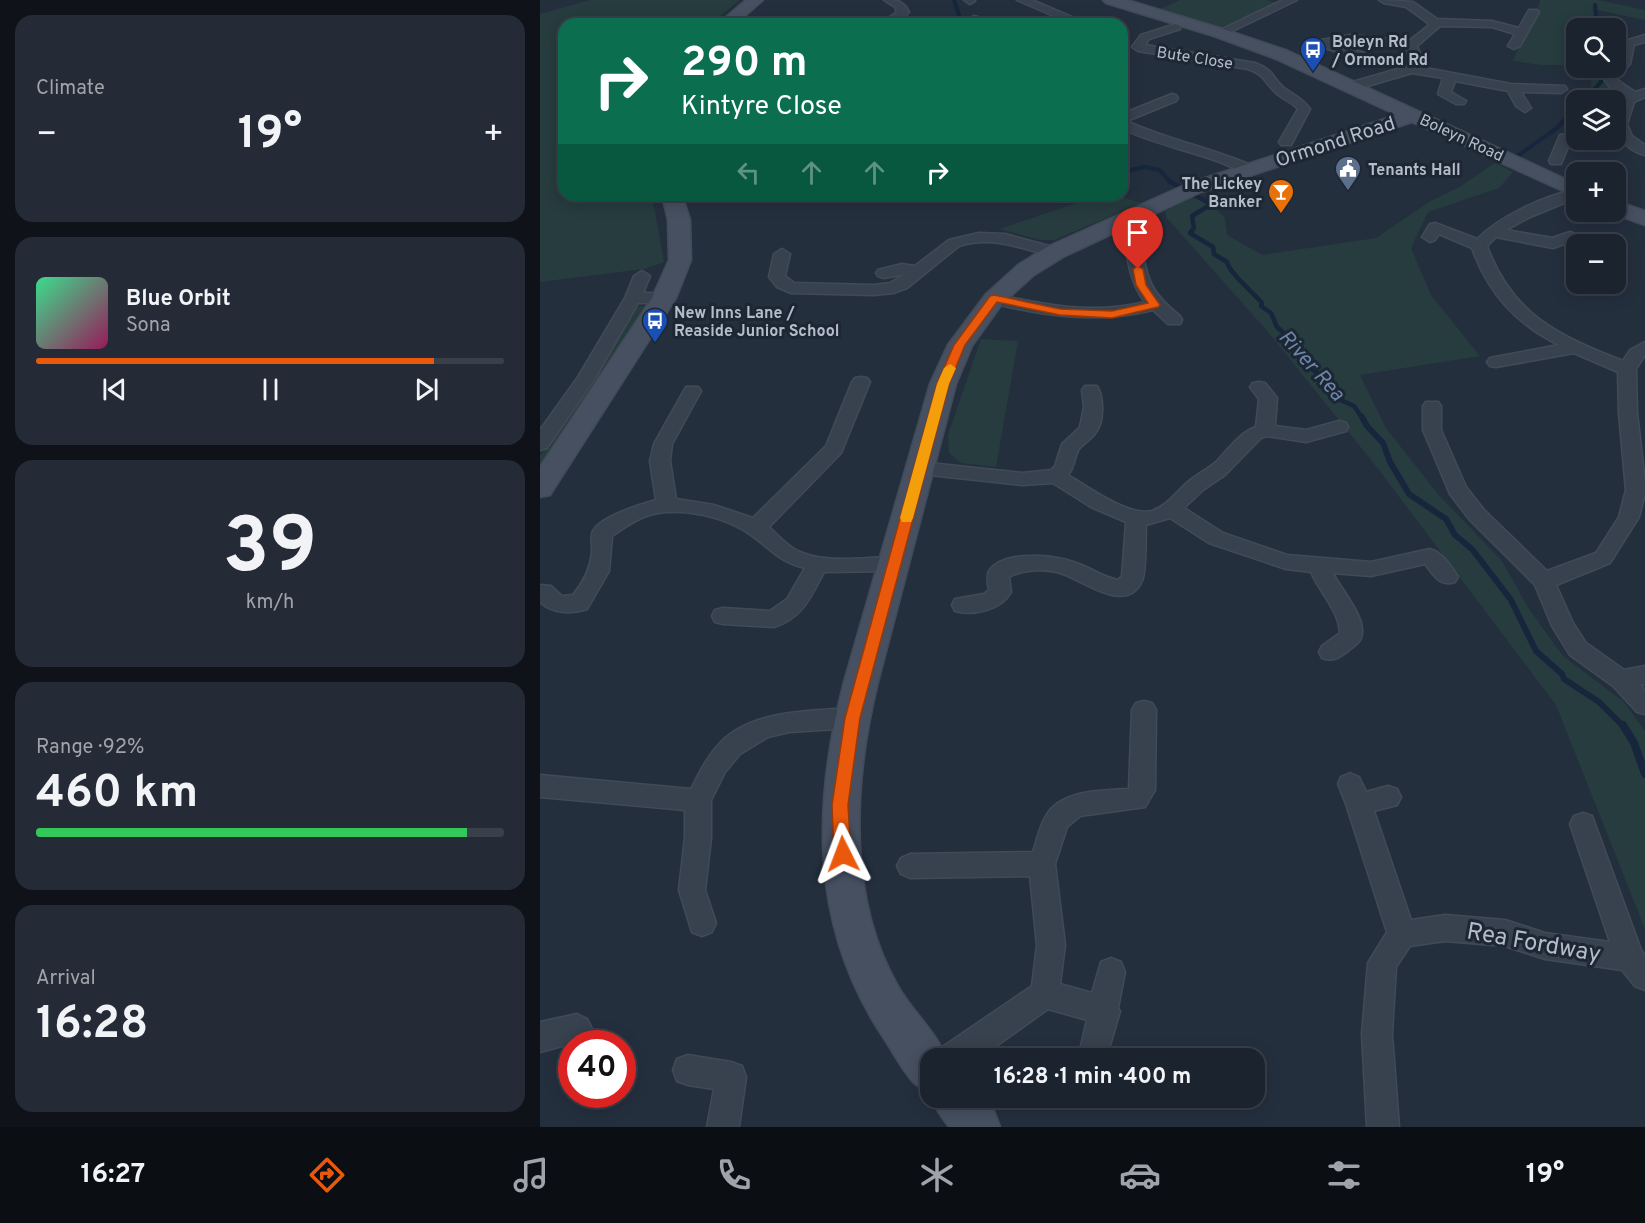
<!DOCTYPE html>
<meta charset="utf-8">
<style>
:root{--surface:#1b232e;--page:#242b36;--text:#f1f3f6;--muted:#a0a4aa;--line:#39404a;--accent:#ea580c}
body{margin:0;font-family:Overpass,sans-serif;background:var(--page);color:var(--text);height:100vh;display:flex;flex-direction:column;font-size:22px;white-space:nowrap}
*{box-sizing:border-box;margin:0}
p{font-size:20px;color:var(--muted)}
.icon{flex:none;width:33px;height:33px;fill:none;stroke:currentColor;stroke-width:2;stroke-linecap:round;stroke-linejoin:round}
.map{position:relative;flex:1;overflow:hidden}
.drawer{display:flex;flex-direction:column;gap:15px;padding:15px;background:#0f1319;width:540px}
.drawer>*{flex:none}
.banner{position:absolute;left:18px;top:18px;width:570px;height:183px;border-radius:18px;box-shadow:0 3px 15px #0003,0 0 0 2px var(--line);background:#0b6e4f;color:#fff;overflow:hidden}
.controls{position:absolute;left:1026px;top:18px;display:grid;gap:12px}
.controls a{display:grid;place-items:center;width:60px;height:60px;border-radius:12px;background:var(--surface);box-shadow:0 3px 15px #0003,0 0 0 2px var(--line);font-size:30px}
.speed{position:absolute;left:18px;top:1030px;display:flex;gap:12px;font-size:30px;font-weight:700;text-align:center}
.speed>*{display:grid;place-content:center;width:78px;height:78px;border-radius:50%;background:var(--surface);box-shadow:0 3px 15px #0003,0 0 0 2px var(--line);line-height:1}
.speed .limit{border:9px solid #d22;background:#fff;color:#111}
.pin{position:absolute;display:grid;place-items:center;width:51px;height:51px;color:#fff;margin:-62px -26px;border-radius:50% 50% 50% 0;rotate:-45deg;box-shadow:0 0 6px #0007}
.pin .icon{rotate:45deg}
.me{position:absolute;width:66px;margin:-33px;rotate:357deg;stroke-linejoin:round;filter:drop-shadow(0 0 4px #0008)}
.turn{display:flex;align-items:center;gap:21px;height:126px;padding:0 24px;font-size:27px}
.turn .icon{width:78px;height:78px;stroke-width:2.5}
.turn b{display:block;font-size:42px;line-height:51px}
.lanes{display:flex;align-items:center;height:57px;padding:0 24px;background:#0003;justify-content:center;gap:30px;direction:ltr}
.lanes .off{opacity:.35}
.big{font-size:45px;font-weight:700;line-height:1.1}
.drawer .card{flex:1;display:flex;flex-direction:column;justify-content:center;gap:9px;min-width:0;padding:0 21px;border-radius:18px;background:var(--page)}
.drawer .dial{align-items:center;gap:0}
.dial b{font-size:78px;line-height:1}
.song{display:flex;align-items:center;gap:18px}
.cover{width:72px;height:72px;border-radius:9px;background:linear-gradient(135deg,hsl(150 70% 55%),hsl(330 70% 35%))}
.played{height:6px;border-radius:3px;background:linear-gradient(90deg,var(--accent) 85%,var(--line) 85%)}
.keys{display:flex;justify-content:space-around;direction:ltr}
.heat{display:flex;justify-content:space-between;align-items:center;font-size:33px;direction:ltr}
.charge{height:9px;border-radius:4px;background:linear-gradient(90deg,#34c759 92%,var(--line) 0)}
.trip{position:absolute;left:380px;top:1048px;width:345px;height:60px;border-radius:18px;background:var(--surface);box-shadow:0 3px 15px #0003,0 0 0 2px var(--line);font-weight:700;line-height:60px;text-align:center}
.dock{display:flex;height:96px;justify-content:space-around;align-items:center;background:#0b0e12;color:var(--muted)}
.dock .icon{width:42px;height:42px}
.dock .active{color:var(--accent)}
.dock b{font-size:27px;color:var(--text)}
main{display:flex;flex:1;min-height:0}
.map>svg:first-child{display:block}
</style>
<main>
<section class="drawer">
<div class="card"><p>Climate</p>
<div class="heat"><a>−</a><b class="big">19°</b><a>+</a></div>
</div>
<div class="card">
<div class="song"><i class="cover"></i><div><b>Blue Orbit</b><p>Sona</p></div></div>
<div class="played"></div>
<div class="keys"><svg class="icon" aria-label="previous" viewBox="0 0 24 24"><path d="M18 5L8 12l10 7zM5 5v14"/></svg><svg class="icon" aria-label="pause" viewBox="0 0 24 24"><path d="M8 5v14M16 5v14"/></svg><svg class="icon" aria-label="next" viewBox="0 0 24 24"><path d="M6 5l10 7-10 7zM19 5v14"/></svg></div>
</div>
<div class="card dial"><b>39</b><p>km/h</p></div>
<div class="card"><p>Range · 92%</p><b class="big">460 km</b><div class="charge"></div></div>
<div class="card"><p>Arrival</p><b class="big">16:28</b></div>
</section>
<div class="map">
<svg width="1105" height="1127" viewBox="0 0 1105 1127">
<rect width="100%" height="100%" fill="#242f3e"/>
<!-- green -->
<g fill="#263c3f">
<polygon points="50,0 200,0 170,24 24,24 24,195 112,195 124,262 104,269 0,282 0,14"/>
<polygon points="640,0 727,0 736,3 678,29 620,9"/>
<polygon points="1000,0 1058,0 1105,10 1105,20 1052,9 1062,28 1036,28 1036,65 1001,65 973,61 986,29 998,8"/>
<polygon points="1076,44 1085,46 1079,64 1069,78 1069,95 1051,91 1052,68 1076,68"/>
<polygon points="955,163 973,172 959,188 888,212 871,248 891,295 940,356 820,375 846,428 897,493 962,561 989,609 1023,656 1084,702 1105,731 1105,929 1016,705 839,470 729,333 626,217 626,211 650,198 667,200 685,218 687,235 722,255 836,238 889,202 921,186"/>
<polygon points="534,195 573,195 602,203 514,240 500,240 460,229 536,203"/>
<polygon points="101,306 107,307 0,476 0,456 53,379 93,307"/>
<polygon points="441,339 478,341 456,467 421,463 409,453 408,435"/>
</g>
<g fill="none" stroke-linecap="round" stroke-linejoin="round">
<!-- stream-far3 -->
<g stroke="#17263c" stroke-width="4">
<polyline points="414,0 422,24"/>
<polyline points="1055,5 1057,28"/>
<polyline points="1044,100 1061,82 1060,68"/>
<polyline points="976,157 1017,128 1036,108"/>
<polyline points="582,172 605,167 619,170 631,182"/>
</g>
<!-- stream-far2 -->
<path stroke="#17263c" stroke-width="4.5" d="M629 181 669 203 670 205 652 216 654 228 650 233 673 247 674 254 687 262C690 274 713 292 722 303L721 306 731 313 737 327 755 343 767 365 785 379 796 398 814 406 823 419"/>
<!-- stream-far1 -->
<polyline stroke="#17263c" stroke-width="6" points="822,417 827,426 843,443 850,462 869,494 906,519 915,535 932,549 971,600 996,651 1022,674 1024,679 1059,702 1084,727"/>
<!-- stream -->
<polyline stroke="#17263c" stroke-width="8" points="1083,725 1094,743 1105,774"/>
<defs>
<g id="street">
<path d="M344 0C356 0 363 0 369 12 360 23 354 24 340 24L357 12 355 7Z"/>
<polygon points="424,0 435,0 435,1 430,4"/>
<polygon points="477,0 492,0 548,24 532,24"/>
<polygon points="743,0 757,0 684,35 680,36 674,33"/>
<polygon points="839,0 873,2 897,19 952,21 979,28 989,10 997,10 999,12 980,46 974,49 968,46 975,34 952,27 900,26 877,46 883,62 880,67 971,84 1025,86 1027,89 1021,93 981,92 991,108 985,112 976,106 968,91 915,81 911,92 926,101 924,104 916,104 898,94 903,78 872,73 817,89 809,89 807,86 809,83 868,66 871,62 866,48 811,41 795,44 831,55 833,58 827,62 782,47 779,42 781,40 811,35 869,41 888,26 888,23 866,7 844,3"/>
<polygon points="434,16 438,17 442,24 430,24 428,19"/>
<path d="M636 24 640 25V29L609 39 605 45 715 63C737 72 730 76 744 88 755 96 761 97 770 109L751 145H741L739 142 758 109C751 101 741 99 734 91 722 79 726 76 708 69L598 51 592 47 601 35Z"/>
<path d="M1105 35V42L1094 45 1090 64 1076 79 1095 92 1105 89V97L1094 102 1087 124 1092 136 1105 145V155C1077 148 1067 119 1085 96L1071 89 1064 79 1078 63 1085 41Z"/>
<path d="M632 94 636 95 638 98 636 101 587 121C628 140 672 148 713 166L715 169 713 172C701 175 688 164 677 161 645 150 613 143 582 129V114Z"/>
<polygon points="1036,133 1036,140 1041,140 1030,142 1021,164 1011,164 1009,161 1020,135"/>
<path d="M1036 189V198L990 217 966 230 1012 238 1030 232 1035 234 1038 237 1035 240 1013 248 956 237 947 246C972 315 1019 336 1083 361L1090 350 1105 342V355L1096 369 1097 413 1105 483V493L1099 517 1070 563 1016 585 1033 623 1046 643 1084 670 1105 666V684L1100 685 1105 690V714L1097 712 1073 686 1030 655 1012 626 995 585 930 520 910 494 883 430V406L886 402H898L901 406V430L926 487 944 510 1007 571 1056 553 1079 517 1086 490 1079 413 1078 372 1034 353 956 367 950 366 947 362 950 358 1019 345C976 324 948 293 932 248L899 234 895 240 890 242 882 237 890 224 895 223 937 239C962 215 1002 197 1036 189Z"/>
<path d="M592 232 600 237C607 277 607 290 640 316L642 320 640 324H628L613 310C557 324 503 316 448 302L446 299 454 294C504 305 554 315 605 302 590 283 588 261 584 237Z"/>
<path d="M439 233 465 234 520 249 523 252 515 257C482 249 453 235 419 246L367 288 353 293 334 295 251 293 237 287 229 277 234 254 242 249 250 254 245 276 254 283 334 285 350 283 365 274 344 278 338 276 336 273 338 270 362 264 375 266 409 240Z"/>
<polygon points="102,271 110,276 103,293 124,293 132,298 124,303 98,303 55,378 7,448 0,450 0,430 38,377 85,298 94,276"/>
<path d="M321 377 327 378 330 382 301 453 229 527C237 535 245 543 254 549 283 565 322 557 354 557L361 559 365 564 361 569 354 571 284 572C271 596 263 618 234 627L183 624 175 622 172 616 175 610 183 608 230 611 247 599 265 568C239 562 231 549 211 535 186 517 143 507 113 514 98 518 85 527 72 536L69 571 47 609C29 614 14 614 0 602V585L11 586 22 596 33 595C43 583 50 570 52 553 52 547 51 540 52 534 55 518 102 504 116 500L110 461 114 444 146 387H158L161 391 132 444 130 461 136 499 174 505 213 518 286 446 312 382 315 378Z"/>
<path d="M719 382 725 383 737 398 735 426 766 430 799 421 806 423 808 427 806 431 766 442 726 436 721 438 685 475 663 490 644 508 683 533 747 555 831 562 890 549C902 552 911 566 918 577L915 582C899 587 894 575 885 564L831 576 793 573C801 590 828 619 821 638 819 644 812 647 808 651 799 658 793 662 782 658L779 652 782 646 800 633C799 610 779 592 771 572L746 569 669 543 630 518 606 525C605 539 607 568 602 581 587 615 544 581 523 574 507 568 484 569 469 577L471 592C461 610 434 616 415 611L412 605 415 599 444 594 449 590C448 584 446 576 449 571 463 549 519 555 539 564 554 570 563 577 578 580L582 576 586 522 551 507 513 483 482 485 380 474 373 472 370 468 373 464 380 462 482 473 511 470 515 466 522 444 540 427 544 407 542 390 545 386H557C564 397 564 422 556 432 552 439 544 443 539 449 534 457 535 467 528 475 548 487 589 517 612 511 627 506 637 491 648 482 658 473 669 469 678 460 689 448 701 432 716 427L719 399 710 387 713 383Z"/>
<path d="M604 701 612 703 616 710 615 790 605 807 540 816 527 827 515 864 525 945 520 984 552 993 561 962 571 958 581 962 585 972 578 1008 580 1011 566 1059H544L540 1050 547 1020 508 1009 438 1059H397L401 1048 492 986 497 945 490 876 370 878 361 874 357 866 361 858 370 854 493 852C497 841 499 827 506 816 520 790 563 790 589 789L592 710 596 703Z"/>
<path d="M312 708 320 711 324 718 320 725 312 728 249 732 228 737 200 754 185 772 171 800V838L165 890 176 923 172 932 162 936 152 932 139 890 145 838V810L0 797V775L151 789C160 772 167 756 181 742 212 710 270 711 312 708Z"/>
<polygon points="810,773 819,777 826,792 848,786 857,789 861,797 857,805 834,811 871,920 905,915 965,920 1005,933 1070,942 1030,824 1034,816 1043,813 1052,816 1101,950 1105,955 1105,990 1095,986 1082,970 1005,959 965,946 905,941 870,946 856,967 852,1034 859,1127 827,1127 822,1034 828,963 847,932 806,804 798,784 801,777"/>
<polygon points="37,1014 47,1019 52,1029 47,1039 0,1052 0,1022"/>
<polygon points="148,1055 191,1062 202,1066 206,1077 199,1127 167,1127 174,1089 148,1085 137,1081 133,1070 137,1059"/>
</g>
<g id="secondary">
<polygon points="206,0 223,0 196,24 178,24"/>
<path d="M563 0H587L686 30 748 51 1036 184V197L872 122 661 192 523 257 494 275 462 304 432 346 416 384 338 682C314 779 306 898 359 988 373 1012 397 1033 407 1059H390V1091C385 1088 378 1087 374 1083 362 1070 353 1052 343 1037 270 927 272 806 304 682L390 384 408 345 446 294 478 265 507 247 647 184 857 115 736 59 674 36 566 3Z"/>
<polygon points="122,195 142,195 150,220 151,260 136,298 10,495 0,497 0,467 112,298 129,260 128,220"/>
<polygon points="1076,201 1105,211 1105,225 1069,212 1076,212"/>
<polygon points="392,1098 443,1098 454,1111 460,1127 409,1127 399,1113"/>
</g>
</defs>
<!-- street casing -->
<use href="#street" stroke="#414a57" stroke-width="3"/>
<!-- secondary casing -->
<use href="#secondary" stroke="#414a57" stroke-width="3"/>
<!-- street -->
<use href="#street" fill="#38414e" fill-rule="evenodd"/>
<!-- secondary -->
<use href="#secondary" fill="#465061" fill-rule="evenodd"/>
</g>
<!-- route -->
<polygon fill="#ea580c" stroke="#983908" stroke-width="1.5" points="598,266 603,269 606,285 620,305 618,307 572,318 520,315 457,302 425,345 409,384 320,718 308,805 311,854 309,859 303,861 297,859 294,854 292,805 305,718 397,384 414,345 450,296 454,295 520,309 572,311 608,303 596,285 593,269"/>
<!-- slow -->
<polygon fill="#f59e0b" points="410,364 416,368 409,384 373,518 371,522 362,522 360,518 397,384 404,368"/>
<!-- icons -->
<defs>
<symbol id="bus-pin" viewBox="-11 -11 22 30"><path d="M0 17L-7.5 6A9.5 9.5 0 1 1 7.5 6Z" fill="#1a4fb4" stroke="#1d2633"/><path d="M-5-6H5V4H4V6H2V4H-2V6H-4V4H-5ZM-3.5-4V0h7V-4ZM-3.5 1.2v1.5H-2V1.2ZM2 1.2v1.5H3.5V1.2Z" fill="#fff"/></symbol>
<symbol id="civic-pin" viewBox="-11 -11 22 30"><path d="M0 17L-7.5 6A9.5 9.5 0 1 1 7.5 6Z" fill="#5c6f8a" stroke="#1d2633"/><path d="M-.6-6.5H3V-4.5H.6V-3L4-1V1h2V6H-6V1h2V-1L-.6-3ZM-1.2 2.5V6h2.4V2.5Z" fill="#fff"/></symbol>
<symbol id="bar-pin" viewBox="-11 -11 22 30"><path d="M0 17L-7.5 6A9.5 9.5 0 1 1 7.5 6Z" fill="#e8710a" stroke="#1d2633"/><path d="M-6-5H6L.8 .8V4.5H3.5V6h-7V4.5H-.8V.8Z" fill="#fff"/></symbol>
</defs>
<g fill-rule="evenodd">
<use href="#bus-pin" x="758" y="35" width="30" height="40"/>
<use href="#civic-pin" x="793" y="154" width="30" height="40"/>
<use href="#bar-pin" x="726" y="177" width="30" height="40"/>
<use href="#bus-pin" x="100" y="306" width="30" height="40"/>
</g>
<g text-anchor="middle" stroke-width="6" stroke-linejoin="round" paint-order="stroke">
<!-- far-poi labels -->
<g font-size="16" font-weight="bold" fill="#b4bcc9" stroke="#1d2633" text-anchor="start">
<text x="792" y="47">Boleyn Rd<tspan x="792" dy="18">/ Ormond Rd</tspan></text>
<text x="828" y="175">Tenants Hall</text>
<text x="722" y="189" text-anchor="end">The Lickey<tspan x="722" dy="18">Banker</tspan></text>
<text x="134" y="318">New Inns Lane /<tspan x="134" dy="18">Reaside Junior School</tspan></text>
</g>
<!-- far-street labels -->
<g font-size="16" fill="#b4bcc9" stroke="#1d2633">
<text transform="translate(655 57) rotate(9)" y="6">Bute Close</text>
<text transform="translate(922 137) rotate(25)" y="6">Boleyn Road</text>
</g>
<!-- street labels -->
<g font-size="20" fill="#b4bcc9" stroke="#1d2633">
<text transform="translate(795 141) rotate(-18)" y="7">Ormond Road</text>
</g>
<!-- water labels -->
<g font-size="21" font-style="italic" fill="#6d86a8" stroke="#1d2633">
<text transform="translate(772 365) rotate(48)" y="7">River Rea</text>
</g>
<!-- near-street labels -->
<g font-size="24" fill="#b4bcc9" stroke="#1d2633">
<text transform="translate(994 942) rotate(10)" y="8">Rea Fordway</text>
</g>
</g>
</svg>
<div class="controls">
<a><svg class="icon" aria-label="search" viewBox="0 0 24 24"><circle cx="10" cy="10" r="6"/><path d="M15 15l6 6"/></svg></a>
<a><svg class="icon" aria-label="layers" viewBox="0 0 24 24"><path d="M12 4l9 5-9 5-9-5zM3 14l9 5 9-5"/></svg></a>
<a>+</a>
<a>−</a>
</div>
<div class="speed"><div class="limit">40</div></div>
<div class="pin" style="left:598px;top:269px;background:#d93025"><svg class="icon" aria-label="arrive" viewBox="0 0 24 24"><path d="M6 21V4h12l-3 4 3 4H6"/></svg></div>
<svg class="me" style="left:303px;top:854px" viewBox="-20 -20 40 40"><path d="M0-17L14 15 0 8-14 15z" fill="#ea580c" stroke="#fff" stroke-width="4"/></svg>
<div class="trip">16:28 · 1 min · 400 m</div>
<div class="banner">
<div class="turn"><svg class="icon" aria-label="right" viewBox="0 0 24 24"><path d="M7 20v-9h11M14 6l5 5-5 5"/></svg><div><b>290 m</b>Kintyre Close</div></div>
<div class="lanes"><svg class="icon off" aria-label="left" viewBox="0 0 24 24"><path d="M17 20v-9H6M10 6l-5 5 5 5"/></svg><svg class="icon off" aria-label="ahead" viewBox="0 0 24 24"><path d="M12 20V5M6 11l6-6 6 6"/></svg><svg class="icon off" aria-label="ahead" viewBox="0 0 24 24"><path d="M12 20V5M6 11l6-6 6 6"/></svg><svg class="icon" aria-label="right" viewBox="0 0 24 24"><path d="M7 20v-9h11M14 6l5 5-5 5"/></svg></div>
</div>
</div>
</main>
<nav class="dock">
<b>16:27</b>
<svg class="icon active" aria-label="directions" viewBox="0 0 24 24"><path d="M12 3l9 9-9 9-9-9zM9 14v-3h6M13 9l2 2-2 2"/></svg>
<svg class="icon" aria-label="music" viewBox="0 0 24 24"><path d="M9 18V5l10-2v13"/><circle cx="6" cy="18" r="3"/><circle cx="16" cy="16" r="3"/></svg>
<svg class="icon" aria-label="phone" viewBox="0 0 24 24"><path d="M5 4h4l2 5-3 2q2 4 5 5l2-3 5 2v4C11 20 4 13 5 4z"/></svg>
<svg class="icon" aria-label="climate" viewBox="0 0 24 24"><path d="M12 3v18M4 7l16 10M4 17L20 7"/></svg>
<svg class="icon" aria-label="car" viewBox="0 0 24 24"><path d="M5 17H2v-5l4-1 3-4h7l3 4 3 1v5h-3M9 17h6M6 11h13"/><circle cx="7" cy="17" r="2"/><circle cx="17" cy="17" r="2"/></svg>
<svg class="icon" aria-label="filters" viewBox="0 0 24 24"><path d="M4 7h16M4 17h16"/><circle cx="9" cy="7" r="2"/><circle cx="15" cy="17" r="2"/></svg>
<b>19°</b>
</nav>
